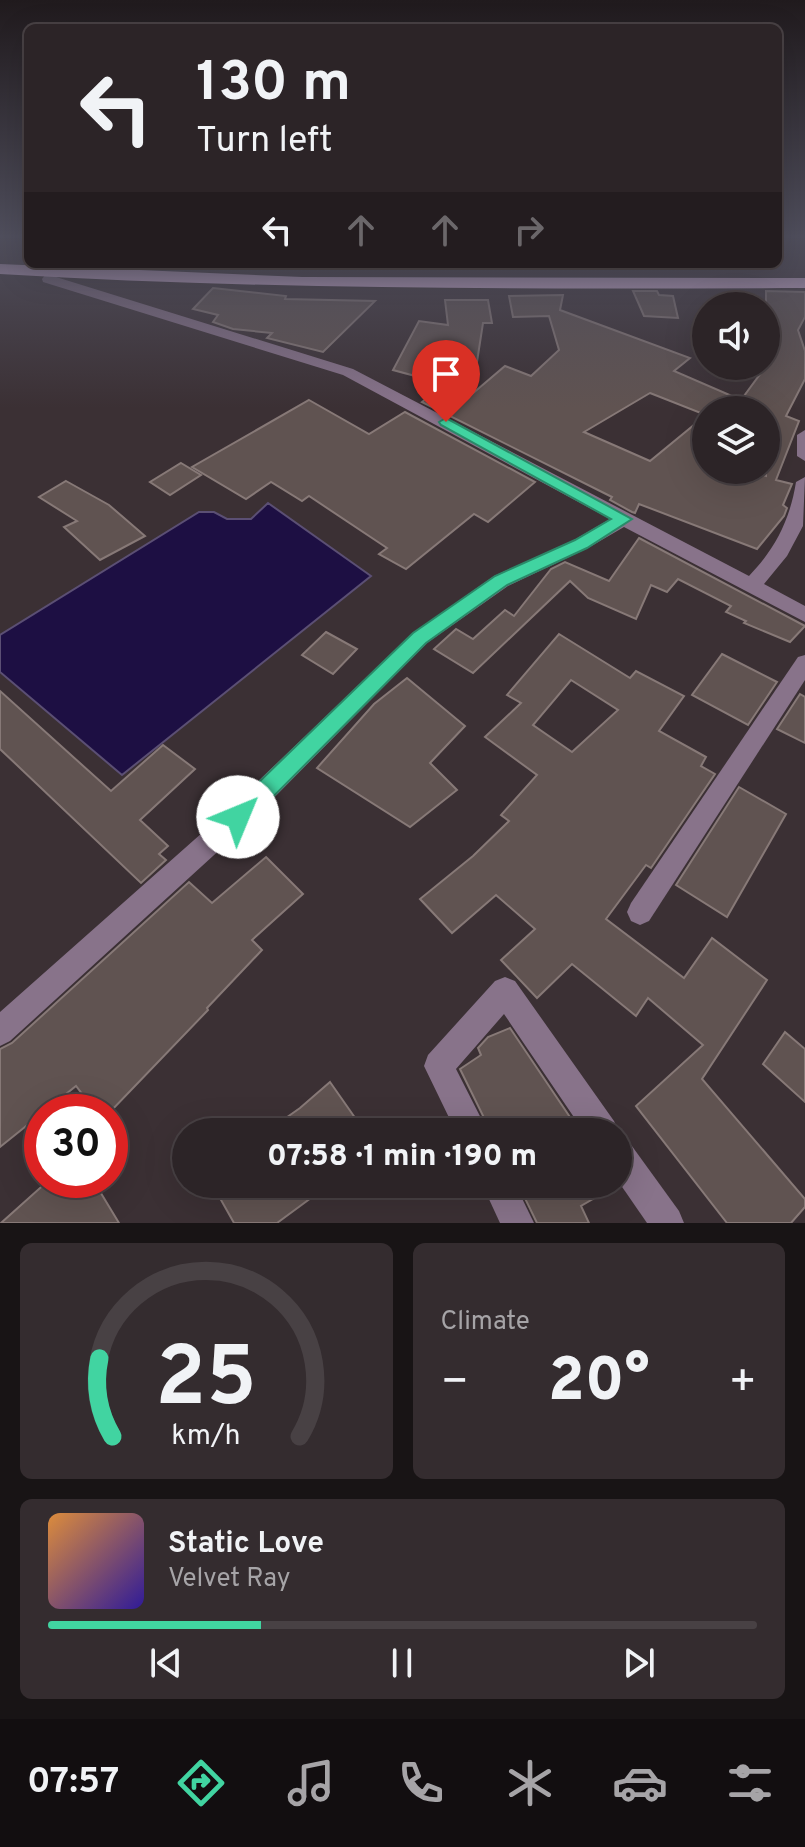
<!DOCTYPE html>
<meta charset="utf-8">
<style>
:root{--surface:#2c2427;--page:#342c2f;--text:#f1f3f6;--muted:#a6a4a7;--line:#484144;--accent:#41d4a1}
body{margin:0;font-family:Overpass,sans-serif;background:var(--page);color:var(--text);height:100vh;display:flex;flex-direction:column;font-size:30px;white-space:nowrap}
*{box-sizing:border-box;margin:0}
p{font-size:26px;color:var(--muted)}
.icon{flex:none;width:44px;height:44px;fill:none;stroke:currentColor;stroke-width:2;stroke-linecap:round;stroke-linejoin:round}
.map{position:relative;height:1223px;overflow:hidden}
.sheet{display:flex;flex-direction:column;gap:20px;padding:20px;background:#181415;flex:1}
.sheet>*{flex:none}
.hud{position:absolute;left:24px;top:24px;width:758px;height:244px;border-radius:12px;box-shadow:0 8px 32px #0002,0 0 0 2px var(--line);background:#2c2427;color:var(--text);overflow:hidden}
.tools{position:absolute;left:692px;top:292px;display:grid;gap:16px}
.tools a{display:grid;place-items:center;width:88px;height:88px;border-radius:50%;background:var(--surface);box-shadow:0 8px 32px #0002,0 0 0 2px var(--line);font-size:40px}
.speed{position:absolute;left:24px;top:1094px;display:flex;gap:16px;font-size:40px;font-weight:700;text-align:center}
.speed>*{display:grid;place-content:center;width:104px;height:104px;border-radius:50%;background:var(--surface);box-shadow:0 8px 32px #0002,0 0 0 2px var(--line);line-height:1}
.speed .limit{border:12px solid #d22;background:#fff;color:#111}
.pin{position:absolute;display:grid;place-items:center;width:68px;height:68px;color:#fff;margin:-82px -34px;border-radius:50% 50% 50% 0;rotate:-45deg;box-shadow:0 0 8px #0007}
.pin .icon{rotate:45deg}
.me{position:absolute;width:88px;margin:-44px;rotate:45deg;stroke-linejoin:round;filter:drop-shadow(0 0 6px #0008)}
.turn{display:flex;align-items:center;gap:28px;height:168px;padding:0 40px;font-size:36px}
.turn .icon{width:104px;height:104px;stroke-width:2.5}
.turn b{display:block;font-size:56px;line-height:68px}
.lanes{display:flex;align-items:center;height:76px;padding:0 40px;background:#0003;justify-content:center;gap:40px;direction:ltr}
.lanes .off{opacity:.35}
.big{font-size:60px;font-weight:800;line-height:1.1}
.sheet .card{flex:1;display:flex;flex-direction:column;justify-content:center;gap:12px;min-width:0;padding:0 28px;border-radius:12px;background:var(--page)}
.sheet .dial{align-items:center;gap:0}
.dial svg{height:208px;overflow:visible;fill:none;stroke:var(--line);stroke-width:7;stroke-linecap:round;text-anchor:middle}
.dial text{fill:var(--text);stroke:none}
.song{display:flex;align-items:center;gap:24px}
.cover{width:96px;height:96px;border-radius:12px;background:linear-gradient(135deg,hsl(30 70% 55%),hsl(250 70% 35%))}
.played{height:8px;border-radius:4px;background:linear-gradient(90deg,var(--accent) 30%,var(--line) 30%)}
.keys{display:flex;justify-content:space-around;direction:ltr}
.heat{display:flex;justify-content:space-between;align-items:center;font-size:44px;direction:ltr}
.sheet .tiles{flex:1;display:grid;gap:20px;grid-template-columns:1fr 1fr}
.card:last-child{grid-column:span 2}
.trip{position:absolute;left:172px;top:1118px;width:460px;height:80px;border-radius:40px;background:var(--surface);box-shadow:0 8px 32px #0002,0 0 0 2px var(--line);font-weight:800;line-height:80px;text-align:center}
.dock{display:flex;height:128px;justify-content:space-around;align-items:center;background:#120e10;color:var(--muted)}
.dock .icon{width:56px;height:56px}
.dock .active{color:var(--accent)}
.dock b{font-size:36px;color:var(--text)}
.map>svg:first-child{display:block}
</style>
<div class="map">
<svg width="805" height="1223" viewBox="0 0 805 1223">
<rect width="100%" height="100%" fill="#3b3034"/>
<!-- water -->
<polygon fill="#1d0f43" stroke="#5b4f74" stroke-width="2" points="268,503 371,576 122,775 0,672 0,635 199,512 214,512 227,519 251,519"/>
<!-- building -->
<g fill="#605351" stroke="#877977" stroke-width="2" fill-rule="evenodd">
<polygon points="213,288 286,296 285,299 375,301 323,352 267,338 272,333 233,329 213,322 218,315 193,309"/>
<polygon points="633,291 657,291 659,295 673,296 678,318 644,316"/>
<path d="M766 291 805 292V317L798 330 805 351V379L786 416 799 421 776 480 792 484 783 505 787 508 784 516 757 549 639 504 635 513 632 512 610 500 612 497 422 402 445 384 393 370 419 321 448 325 445 300H488L492 323H483L472 394 505 366 531 376 559 350 549 316 513 317 509 296 563 295 560 310 690 358 674 371 741 400 766 366ZM650 393 706 415 650 461 584 432ZM706 410H766V476L746 470H706Z"/>
<polygon points="309,400 369,434 405,412 535,482 488,522 474,514 406,569 379,554 387,548 309,496 302,501 271,482 246,499 192,467"/>
<polygon points="181,463 201,475 170,495 150,482"/>
<polygon points="66,481 109,505 145,536 100,560 64,527 77,521 39,497"/>
<polygon points="639,538 805,626 790,642 744,623 746,621 726,612 731,606 678,579 667,592 651,585 636,619 588,598 570,581 473,673 434,649 456,629 473,639 505,610 514,616 551,569 565,562 609,581"/>
<polygon points="326,632 357,649 333,674 302,655"/>
<path d="M559 634 630 678 636 671 684 696 659 731 706 757 701 766 715 774 651 868 646 865 606 919 684 978 712 938 767 980 702 1079 805 1199V1207L791 1223H727L636 1106 703 1045 648 998 636 1016 572 964 537 998 501 960 535 929 496 895 452 933 420 899 473 856 509 821 501 815 537 775 485 737 521 703 507 695ZM571 680 618 710 572 752 533 725Z"/>
<polygon points="722,654 777,682 748,725 692,695"/>
<polygon points="407,678 465,726 430,763 457,790 410,827 317,768 374,704"/>
<polygon points="0,691 111,791 163,745 195,769 140,820 168,846 159,854 166,860 141,883 0,749"/>
<polygon points="800,694 805,697 805,743 777,729"/>
<polygon points="739,787 786,814 727,917 676,885"/>
<polygon points="266,857 303,894 252,940 262,950 207,1008 208,1010 110,1112 96,1112 76,1086 0,1147 0,1049 12,1043 189,882 212,903"/>
<polygon points="510,1028 580,1132 491,1132 460,1069 481,1055 478,1048 488,1037"/>
<polygon points="785,1032 805,1049 805,1102 763,1064"/>
<polygon points="330,1082 365,1132 266,1132 300,1108"/>
<polygon points="49,1180 93,1180 119,1223 1,1223"/>
<polygon points="212,1184 330,1184 277,1223 234,1223"/>
<polygon points="518,1184 584,1184 593,1199 581,1206 589,1223 537,1223"/>
</g>
<g fill="none" stroke-linecap="round" stroke-linejoin="round">
<!-- minor -->
<g fill="#88738a" fill-rule="evenodd">
<path d="M54 264H67L56 277 353 369 749 576C775 549 790 520 796 482L805 477 803 526 787 556 764 584 805 606V622L624 527 588 548 508 586 427 643 247 825 10 1041 0 1046V1012L229 809 413 633 494 576 574 540 610 519 343 375 43 282 42 279Z"/>
<polygon points="805,430 805,461 797,456 797,435"/>
<polygon points="805,655 805,680 649,921 640,925 631,921 627,912 631,903 798,657"/>
<polygon points="505,977 515,981 614,1121 619,1132 618,1134 584,1132 504,1014 456,1069 488,1132 456,1132 424,1066 428,1055 495,981"/>
<polygon points="618,1137 629,1142 679,1211 684,1223 647,1223 618,1181"/>
<polygon points="482,1184 515,1184 534,1223 500,1223"/>
</g>
<!-- highway -->
<path fill="#f7cffc" fill-rule="evenodd" d="M0 264 302 277 805 278V288C536 289 268 290 0 274Z"/>
</g>
<!-- sky -->
<linearGradient id="sky" x2="0" y2="1"><stop stop-color="#201a1d"/><stop offset="0.58" stop-color="#4f4e5c"/><stop offset="1" stop-color="#4f4e5c" stop-opacity="0"/></linearGradient>
<rect width="805" height="408" fill="url(#sky)"/>
<!-- route -->
<polygon fill="#41d4a1" stroke="#2a8a69" stroke-width="2" points="446,418 632,519 587,548 507,585 426,643 246,824 238,827 230,824 227,817 230,810 413,633 495,576 575,540 611,519 441,425 439,422"/>
</svg>
<div class="tools">
<a><svg class="icon" aria-label="sound" viewBox="0 0 24 24"><path d="M4 9h4l5-4v14l-5-4H4zM17 9q2 3 0 6"/></svg></a>
<a><svg class="icon" aria-label="layers" viewBox="0 0 24 24"><path d="M12 4l9 5-9 5-9-5zM3 14l9 5 9-5"/></svg></a>
</div>
<div class="speed"><div class="limit">30</div></div>
<div class="pin" style="left:446px;top:422px;background:#d93025"><svg class="icon" aria-label="arrive" viewBox="0 0 24 24"><path d="M6 21V4h12l-3 4 3 4H6"/></svg></div>
<svg class="me" style="left:238px;top:817px" viewBox="-20 -20 40 40"><circle r="19" fill="#fff"/><path d="M0-13L10 11 0 6-10 11z" fill="#41d4a1"/></svg>
<div class="trip">07:58 · 1 min · 190 m</div>
<div class="hud">
<div class="turn"><svg class="icon" aria-label="left" viewBox="0 0 24 24"><path d="M17 20v-9H6M10 6l-5 5 5 5"/></svg><div><b>130 m</b>Turn left</div></div>
<div class="lanes"><svg class="icon" aria-label="left" viewBox="0 0 24 24"><path d="M17 20v-9H6M10 6l-5 5 5 5"/></svg><svg class="icon off" aria-label="ahead" viewBox="0 0 24 24"><path d="M12 20V5M6 11l6-6 6 6"/></svg><svg class="icon off" aria-label="ahead" viewBox="0 0 24 24"><path d="M12 20V5M6 11l6-6 6 6"/></svg><svg class="icon off" aria-label="right" viewBox="0 0 24 24"><path d="M7 20v-9h11M14 6l5 5-5 5"/></svg></div>
</div>
</div>
<section class="sheet">
<div class="tiles">
<div class="card dial"><svg viewBox="0 0 100 80">
<path d="M14 69A42 42 0 1 1 86 69"/>
<path d="M14 69A42 42 0 0 1 9 39" stroke="#41d4a1"/>
<text x="50" y="56" font-size="32" font-weight="700">25</text>
<text x="50" y="72" font-size="11">km/h</text>
</svg></div>
<div class="card"><p>Climate</p>
<div class="heat"><a>−</a><b class="big">20°</b><a>+</a></div>
</div>
<div class="card">
<div class="song"><i class="cover"></i><div><b>Static Love</b><p>Velvet Ray</p></div></div>
<div class="played"></div>
<div class="keys"><svg class="icon" aria-label="previous" viewBox="0 0 24 24"><path d="M18 5L8 12l10 7zM5 5v14"/></svg><svg class="icon" aria-label="pause" viewBox="0 0 24 24"><path d="M8 5v14M16 5v14"/></svg><svg class="icon" aria-label="next" viewBox="0 0 24 24"><path d="M6 5l10 7-10 7zM19 5v14"/></svg></div>
</div>
</div>
</section>
<nav class="dock">
<b>07:57</b>
<svg class="icon active" aria-label="directions" viewBox="0 0 24 24"><path d="M12 3l9 9-9 9-9-9zM9 14v-3h6M13 9l2 2-2 2"/></svg>
<svg class="icon" aria-label="music" viewBox="0 0 24 24"><path d="M9 18V5l10-2v13"/><circle cx="6" cy="18" r="3"/><circle cx="16" cy="16" r="3"/></svg>
<svg class="icon" aria-label="phone" viewBox="0 0 24 24"><path d="M5 4h4l2 5-3 2q2 4 5 5l2-3 5 2v4C11 20 4 13 5 4z"/></svg>
<svg class="icon" aria-label="climate" viewBox="0 0 24 24"><path d="M12 3v18M4 7l16 10M4 17L20 7"/></svg>
<svg class="icon" aria-label="car" viewBox="0 0 24 24"><path d="M5 17H2v-5l4-1 3-4h7l3 4 3 1v5h-3M9 17h6M6 11h13"/><circle cx="7" cy="17" r="2"/><circle cx="17" cy="17" r="2"/></svg>
<svg class="icon" aria-label="filters" viewBox="0 0 24 24"><path d="M4 7h16M4 17h16"/><circle cx="9" cy="7" r="2"/><circle cx="15" cy="17" r="2"/></svg>
</nav>
